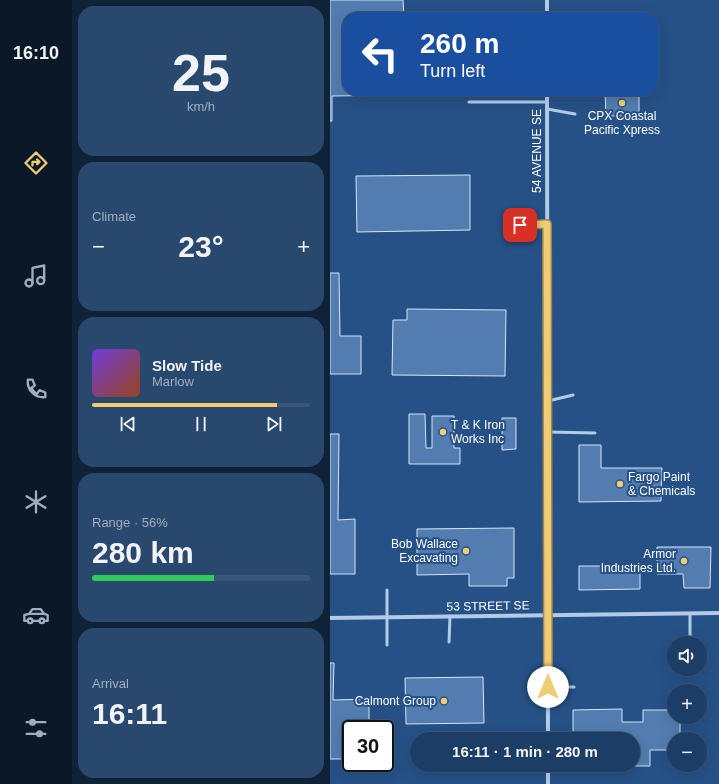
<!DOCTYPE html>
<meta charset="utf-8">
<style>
:root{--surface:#1c3d65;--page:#29486e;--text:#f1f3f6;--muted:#a0aebf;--line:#3a5679;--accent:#f1cc76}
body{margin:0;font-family:Helvetica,sans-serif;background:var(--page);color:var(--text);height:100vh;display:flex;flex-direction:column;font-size:15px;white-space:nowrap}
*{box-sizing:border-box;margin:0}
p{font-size:13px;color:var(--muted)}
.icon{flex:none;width:22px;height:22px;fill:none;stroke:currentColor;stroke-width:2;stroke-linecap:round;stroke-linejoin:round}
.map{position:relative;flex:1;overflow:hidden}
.sheet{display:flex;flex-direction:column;gap:6px;padding:6px;background:#0f2238;width:258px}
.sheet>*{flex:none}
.guide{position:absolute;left:12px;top:12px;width:317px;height:84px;border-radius:16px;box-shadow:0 4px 16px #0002,0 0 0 1px var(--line);background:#1a4fa0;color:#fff;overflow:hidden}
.buttons{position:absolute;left:337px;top:636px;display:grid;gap:8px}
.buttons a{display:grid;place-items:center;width:40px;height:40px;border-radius:50%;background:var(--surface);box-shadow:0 4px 16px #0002,0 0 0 1px var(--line);font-size:20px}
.speed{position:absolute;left:12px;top:720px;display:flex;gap:8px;font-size:20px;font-weight:700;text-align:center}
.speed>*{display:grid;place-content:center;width:52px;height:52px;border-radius:50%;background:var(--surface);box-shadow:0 4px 16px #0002,0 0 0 1px var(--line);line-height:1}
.speed .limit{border:2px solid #111;border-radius:6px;background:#fff;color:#111}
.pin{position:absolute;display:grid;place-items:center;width:34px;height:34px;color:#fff;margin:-17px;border-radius:8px;box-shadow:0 2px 6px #0006}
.me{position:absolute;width:44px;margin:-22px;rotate:0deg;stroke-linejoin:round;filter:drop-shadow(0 0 3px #0008)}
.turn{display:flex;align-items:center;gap:14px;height:84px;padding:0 12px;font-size:18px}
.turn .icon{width:52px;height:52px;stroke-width:2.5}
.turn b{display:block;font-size:28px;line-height:34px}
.big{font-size:30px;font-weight:700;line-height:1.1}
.sheet .widget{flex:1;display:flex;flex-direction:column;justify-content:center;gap:6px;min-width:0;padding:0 14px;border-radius:16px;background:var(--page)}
.sheet .dial{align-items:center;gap:0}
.dial b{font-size:52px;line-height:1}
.song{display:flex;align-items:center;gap:12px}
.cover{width:48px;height:48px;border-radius:6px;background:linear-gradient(135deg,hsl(260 70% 55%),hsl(20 70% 35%))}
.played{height:4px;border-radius:2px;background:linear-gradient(90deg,var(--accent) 85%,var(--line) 85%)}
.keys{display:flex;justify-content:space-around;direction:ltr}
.heat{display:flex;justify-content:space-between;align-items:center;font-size:22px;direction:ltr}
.charge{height:6px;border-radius:3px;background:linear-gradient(90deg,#34c759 56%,var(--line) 0)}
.trip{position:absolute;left:80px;top:732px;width:230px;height:40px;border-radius:20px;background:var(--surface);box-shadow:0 4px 16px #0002,0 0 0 1px var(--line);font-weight:700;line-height:40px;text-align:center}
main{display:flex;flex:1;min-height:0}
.dock{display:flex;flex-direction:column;width:72px;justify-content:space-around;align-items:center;background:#0b1828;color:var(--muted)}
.dock .icon{width:28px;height:28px}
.dock .on{color:var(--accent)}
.dock b{font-size:18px;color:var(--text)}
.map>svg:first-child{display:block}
</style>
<main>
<nav class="dock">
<b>16:10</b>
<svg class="icon on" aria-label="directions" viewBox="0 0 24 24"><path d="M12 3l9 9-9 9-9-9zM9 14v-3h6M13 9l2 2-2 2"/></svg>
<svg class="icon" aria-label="music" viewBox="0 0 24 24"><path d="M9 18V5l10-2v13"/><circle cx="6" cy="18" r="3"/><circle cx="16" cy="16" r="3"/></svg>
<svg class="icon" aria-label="phone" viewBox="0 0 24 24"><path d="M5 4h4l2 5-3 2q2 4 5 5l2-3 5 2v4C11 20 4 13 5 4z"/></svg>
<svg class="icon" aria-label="climate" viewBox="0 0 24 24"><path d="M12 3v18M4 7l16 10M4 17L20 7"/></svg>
<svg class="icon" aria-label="car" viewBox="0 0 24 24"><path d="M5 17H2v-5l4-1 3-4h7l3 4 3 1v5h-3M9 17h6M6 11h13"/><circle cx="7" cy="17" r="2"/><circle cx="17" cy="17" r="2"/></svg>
<svg class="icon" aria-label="filters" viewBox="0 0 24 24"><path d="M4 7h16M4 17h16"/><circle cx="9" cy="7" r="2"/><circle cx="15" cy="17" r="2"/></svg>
</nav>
<section class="sheet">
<div class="widget dial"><b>25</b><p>km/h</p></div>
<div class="widget"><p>Climate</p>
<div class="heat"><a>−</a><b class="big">23°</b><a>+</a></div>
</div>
<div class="widget">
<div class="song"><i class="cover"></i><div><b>Slow Tide</b><p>Marlow</p></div></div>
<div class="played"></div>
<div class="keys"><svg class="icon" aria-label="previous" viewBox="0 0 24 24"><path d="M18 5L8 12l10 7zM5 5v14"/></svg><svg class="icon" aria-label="pause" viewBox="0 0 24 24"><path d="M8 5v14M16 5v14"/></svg><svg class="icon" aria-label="next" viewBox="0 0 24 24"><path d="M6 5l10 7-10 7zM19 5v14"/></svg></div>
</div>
<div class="widget"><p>Range · 56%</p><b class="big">280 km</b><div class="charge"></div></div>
<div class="widget"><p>Arrival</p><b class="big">16:11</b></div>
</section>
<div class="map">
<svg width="389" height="784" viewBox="0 0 389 784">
<rect width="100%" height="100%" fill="#265187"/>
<!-- building -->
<g fill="#537db0" stroke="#d5e5f7">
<polygon points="0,0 73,0 74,17 17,17 17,91 75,91 75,95 2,96 2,121 0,121"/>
<polygon points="275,91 309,91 309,116 276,116"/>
<polygon points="140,175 140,230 27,232 26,176"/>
<polygon points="0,273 9,273 10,336 31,336 31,374 0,374"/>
<polygon points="77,309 176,310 175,376 62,375 63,320 77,320"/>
<polygon points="79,414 95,414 96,448 102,448 102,416 124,416 124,448 130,448 130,464 79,464"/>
<polygon points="172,418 186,418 186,449 172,450"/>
<polygon points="0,434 9,434 8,520 25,519 25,574 0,574"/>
<polygon points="249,445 271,445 271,468 332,468 331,501 249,502"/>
<polygon points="184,528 184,578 177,578 177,586 139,586 139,574 87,575 87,529"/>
<polygon points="327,547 381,547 380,588 354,588 353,574 327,574"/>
<polygon points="249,566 310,566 310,589 249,590"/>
<polygon points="0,663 4,663 3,700 39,699 39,729 21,729 21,759 0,759"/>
<polygon points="153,677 154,723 76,724 75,678"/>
<polygon points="292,709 292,722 313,722 313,710 344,710 344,717 350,717 350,739 344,739 344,750 320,750 320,766 285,766 285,765 303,765 303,739 243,739 243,710"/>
</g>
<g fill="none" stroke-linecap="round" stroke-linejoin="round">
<!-- service -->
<g stroke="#b1cbe8" stroke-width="3">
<polyline points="139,102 217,102"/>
<polyline points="217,109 245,114"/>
<polyline points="176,225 217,225"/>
<polyline points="218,401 243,395"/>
<polyline points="218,432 265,433"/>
<polyline points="360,614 360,642"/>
<polyline points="119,642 120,616"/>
<polyline points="57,645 57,590"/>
<polyline points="218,687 244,687"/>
</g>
<!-- minor -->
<g stroke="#b1cbe8" stroke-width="4">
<polyline points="217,0 217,17"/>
<polyline points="217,91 218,739"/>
<polyline points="0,618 389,613"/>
<polyline points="218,765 218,784"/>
</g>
</g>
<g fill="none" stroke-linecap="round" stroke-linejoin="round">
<defs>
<polyline id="route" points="190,225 217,224 218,687"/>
</defs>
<!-- route casing -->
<use href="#route" stroke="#9d854d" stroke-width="10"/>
<!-- route -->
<use href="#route" stroke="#f1cc76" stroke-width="7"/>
</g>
<!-- markers -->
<g fill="#f1cc76" stroke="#265187" stroke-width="1.5">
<circle cx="292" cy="103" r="4"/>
<circle cx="113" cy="432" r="4"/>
<circle cx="290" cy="484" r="4"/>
<circle cx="136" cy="551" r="4"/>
<circle cx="354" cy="561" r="4"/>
<circle cx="114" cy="701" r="4"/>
</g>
<g text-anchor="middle" stroke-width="4" stroke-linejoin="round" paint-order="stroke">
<!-- poi labels -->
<g font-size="12" fill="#fff" stroke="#265187" text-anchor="end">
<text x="292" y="120" text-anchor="middle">CPX Coastal<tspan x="292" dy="14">Pacific Xpress</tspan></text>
<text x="121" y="429" text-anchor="start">T &amp; K Iron<tspan x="121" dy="14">Works Inc</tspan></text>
<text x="298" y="481" text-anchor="start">Fargo Paint<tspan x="298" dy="14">&amp; Chemicals</tspan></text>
<text x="128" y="548">Bob Wallace<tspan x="128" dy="14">Excavating</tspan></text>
<text x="346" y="558">Armor<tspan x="346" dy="14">Industries Ltd.</tspan></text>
<text x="106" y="705">Calmont Group</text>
</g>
<!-- street labels -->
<g font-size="12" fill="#fff" stroke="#265187">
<text transform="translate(207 151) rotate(-90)" y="4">54 AVENUE SE</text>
<text transform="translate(158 606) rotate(-1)" y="4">53 STREET SE</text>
</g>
</g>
</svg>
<div class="buttons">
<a><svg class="icon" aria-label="sound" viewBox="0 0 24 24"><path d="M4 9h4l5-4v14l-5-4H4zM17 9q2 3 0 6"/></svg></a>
<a>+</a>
<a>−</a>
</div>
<div class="speed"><div class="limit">30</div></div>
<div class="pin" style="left:190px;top:225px;background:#d93025"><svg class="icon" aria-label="arrive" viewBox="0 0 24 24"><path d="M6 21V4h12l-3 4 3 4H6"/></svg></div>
<svg class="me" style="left:218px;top:687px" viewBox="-20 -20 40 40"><circle r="19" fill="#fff"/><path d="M0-13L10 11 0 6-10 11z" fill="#f1cc76"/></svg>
<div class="trip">16:11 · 1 min · 280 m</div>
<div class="guide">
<div class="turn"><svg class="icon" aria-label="left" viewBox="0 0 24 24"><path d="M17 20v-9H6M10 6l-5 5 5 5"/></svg><div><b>260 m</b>Turn left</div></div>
</div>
</div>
</main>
